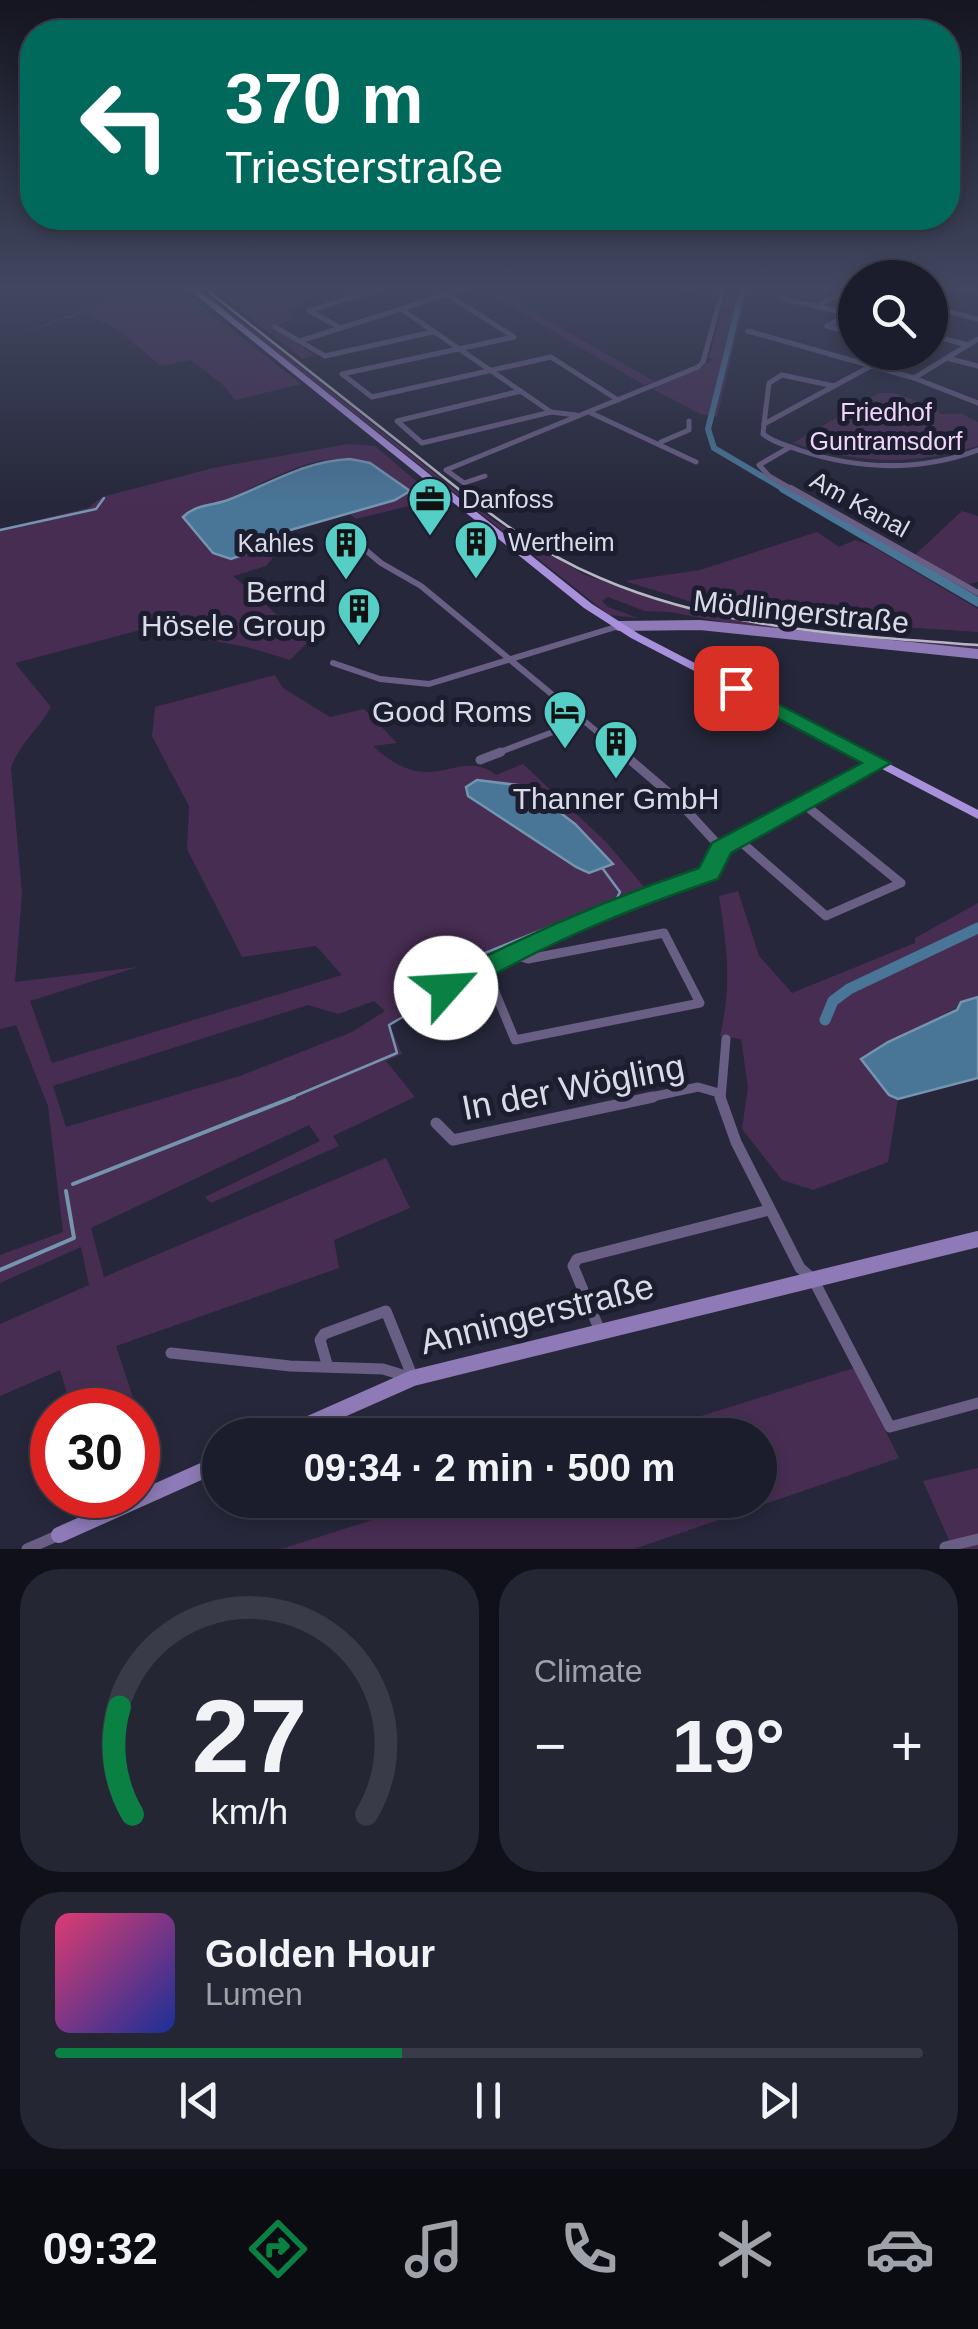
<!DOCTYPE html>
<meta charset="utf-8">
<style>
:root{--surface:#1c1d2c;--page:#252634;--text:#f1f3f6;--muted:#a0a2a9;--line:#3a3b48;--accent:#0b8043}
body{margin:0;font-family:Arial,sans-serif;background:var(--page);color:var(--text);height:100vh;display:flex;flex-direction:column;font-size:38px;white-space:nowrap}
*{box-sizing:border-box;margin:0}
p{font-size:32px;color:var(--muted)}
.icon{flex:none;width:55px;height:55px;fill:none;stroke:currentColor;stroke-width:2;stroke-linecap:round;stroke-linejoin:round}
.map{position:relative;height:1549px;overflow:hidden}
.drawer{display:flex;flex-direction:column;gap:20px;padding:20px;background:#0f1018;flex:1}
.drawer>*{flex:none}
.hud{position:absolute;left:20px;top:20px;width:940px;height:210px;border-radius:40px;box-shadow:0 5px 15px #0003,0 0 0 2px var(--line);background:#00695c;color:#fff;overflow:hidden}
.controls{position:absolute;left:838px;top:260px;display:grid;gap:20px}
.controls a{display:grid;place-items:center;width:110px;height:110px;border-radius:50%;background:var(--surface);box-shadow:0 5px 15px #0003,0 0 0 2px var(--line);font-size:50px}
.speed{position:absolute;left:30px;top:1388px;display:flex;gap:20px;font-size:50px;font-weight:700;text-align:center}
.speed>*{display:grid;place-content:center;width:130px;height:130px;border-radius:50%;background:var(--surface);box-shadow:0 5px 15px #0003,0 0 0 2px var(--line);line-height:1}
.speed .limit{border:15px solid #d22;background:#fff;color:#111}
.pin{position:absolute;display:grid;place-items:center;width:85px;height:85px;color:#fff;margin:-42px;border-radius:20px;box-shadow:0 5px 15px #0006}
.me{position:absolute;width:110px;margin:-55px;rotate:64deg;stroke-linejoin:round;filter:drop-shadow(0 0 8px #0008)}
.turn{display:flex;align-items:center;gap:35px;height:210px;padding:0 40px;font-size:45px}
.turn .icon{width:130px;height:130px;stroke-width:2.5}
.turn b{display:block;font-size:70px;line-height:85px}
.big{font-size:75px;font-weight:600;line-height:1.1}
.drawer .tile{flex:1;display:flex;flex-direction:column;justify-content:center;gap:15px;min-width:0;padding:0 35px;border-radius:40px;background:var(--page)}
.drawer .dial{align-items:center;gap:0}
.dial svg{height:260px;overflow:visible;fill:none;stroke:var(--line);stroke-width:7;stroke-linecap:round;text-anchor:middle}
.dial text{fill:var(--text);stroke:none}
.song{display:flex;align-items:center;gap:30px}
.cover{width:120px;height:120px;border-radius:15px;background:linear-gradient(135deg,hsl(340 70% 55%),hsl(230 70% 35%))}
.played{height:10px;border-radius:5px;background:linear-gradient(90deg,var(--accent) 40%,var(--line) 40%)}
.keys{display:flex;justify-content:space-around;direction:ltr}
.heat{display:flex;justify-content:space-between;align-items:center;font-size:55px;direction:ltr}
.drawer .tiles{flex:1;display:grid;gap:20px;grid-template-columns:1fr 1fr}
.tile:last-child{grid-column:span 2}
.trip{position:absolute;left:202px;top:1418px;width:575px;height:100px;border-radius:50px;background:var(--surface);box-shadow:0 5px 15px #0003,0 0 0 2px var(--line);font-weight:600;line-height:100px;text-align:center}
.tab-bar{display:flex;height:160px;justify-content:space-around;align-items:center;background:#0b0c12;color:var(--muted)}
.tab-bar .icon{width:70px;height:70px}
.tab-bar .current{color:var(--accent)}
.tab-bar b{font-size:45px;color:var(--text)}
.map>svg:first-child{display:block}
</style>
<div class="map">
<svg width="978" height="1549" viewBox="0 0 978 1549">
<rect width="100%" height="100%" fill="#26273a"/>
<!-- green -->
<g fill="#482d53" fill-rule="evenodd">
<polygon points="74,288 132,291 179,288 301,384 235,400 223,385 191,360 161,366 118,330 85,313 9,338 113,298"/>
<polygon points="196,288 263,337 493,520 583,574 671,605 727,617 823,633 978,646 978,650 739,625 670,612 645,611 608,597 602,601 608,607 638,618 609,615"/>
<polygon points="211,288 318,288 288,316 297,315 273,328 314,355 303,359"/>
<polygon points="480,288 494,292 522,288 504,295 655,382 644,385"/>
<polygon points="728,288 748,288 717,417 700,414 651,388 702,368 714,358 709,358"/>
<path d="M879 393H894L937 408 940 414H962L978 422V446C910 466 862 464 793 443Z"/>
<path d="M348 444 375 446 437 499 356 519 350 514 395 500 400 482C391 477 383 469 373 465 327 443 266 482 225 501L210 503 231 559 260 549 275 555 266 566 233 576 308 642 290 660 247 647 144 629 15 663 51 707C39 729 18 745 11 768L22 894 15 982 138 967 30 1001 52 1063 342 975 316 946 242 957 187 849 189 806 152 736 155 707 275 675 283 688 330 717 364 709 397 743 373 746C388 760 407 773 429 772 454 771 473 757 496 775L523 764 606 842 646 889 526 940 415 1001 390 1026 402 1054 386 1061 415 1097 333 1136 339 1146 211 1203 205 1197 320 1141 309 1125 91 1228 104 1277 386 1158 410 1208 334 1240 339 1268 116 1346 137 1410H98L91 1390 68 1397 60 1370 0 1396V1324L89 1285 81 1247 0 1283V1255L63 1232 48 1106 16 1025 0 1029V529L88 508 102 497 213 468ZM374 1001 385 1011 352 1032 240 1076 66 1127 53 1086 308 1005 338 1014Z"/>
<polygon points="962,511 978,516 978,582 968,584 915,555"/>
<polygon points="817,532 839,547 855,540 870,545 978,609 978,632 784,619 713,601 698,604 625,581 700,570"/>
<path d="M738 891 759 956 792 993 915 943V938L978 903V997L915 1029 889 1095 898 1099 888 1162 813 1190 782 1180 742 1129 748 1087 741 1039 720 1036C732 986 727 946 719 896Z"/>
<polygon points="854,1368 899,1458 634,1549 281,1549 435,1500 760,1500 760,1435 641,1435"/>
<polygon points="978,1468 978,1549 953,1549 923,1481"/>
</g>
<!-- water -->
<g fill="#497597" stroke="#7494af" stroke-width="2.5">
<path d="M350 459 370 463 410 491 395 500 280 533 260 549 231 559 213 553 183 517C196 504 212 506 228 500 270 484 304 461 350 459Z"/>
<polygon points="477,780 525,786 575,824 613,864 589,873 576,867 468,796 466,787"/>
<polygon points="978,997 978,1078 898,1099 889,1095 861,1059 888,1042 957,1010 961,1002"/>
</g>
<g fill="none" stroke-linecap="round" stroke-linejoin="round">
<!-- stream-far1 -->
<g stroke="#7494af" stroke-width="2.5">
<polyline points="0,530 96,509 104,498"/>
<polyline points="454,973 485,953 616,900 620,892 603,869"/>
<polyline points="288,1099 397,1053 389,1025 418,1008"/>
</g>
<!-- stream -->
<g stroke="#7494af" stroke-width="4">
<polyline points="73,1184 294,1097"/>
<polyline points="0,1270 74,1238 66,1191"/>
</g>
<!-- canal-far2 -->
<polyline stroke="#497597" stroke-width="6" points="743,288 708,429 714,448 787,491"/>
<!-- canal-far1 -->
<polyline stroke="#497597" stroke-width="9" points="783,488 978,602"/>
<!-- canal -->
<polyline stroke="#497597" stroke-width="11" points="825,1020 833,1001 849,989 978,928"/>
<!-- street-far3 -->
<g stroke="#695e83" stroke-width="5">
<polyline points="683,288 697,288"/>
<polyline points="963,288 978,292"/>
<polyline points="448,295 514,337 342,374 372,397 551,357 618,400"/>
<polyline points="780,298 855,315"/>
<polyline points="819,305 852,288"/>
<polyline points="930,307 978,319"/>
<polyline points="404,311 551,412 576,415"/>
<polyline points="850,314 827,326 855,334"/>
<polyline points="275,327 325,356 433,332"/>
<polyline points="341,328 309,311 380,288"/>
<polyline points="748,331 914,378 978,403"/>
<polyline points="930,335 968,345"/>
<polyline points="303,340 467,288"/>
<polyline points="947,358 978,366"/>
<path d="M871 366 764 424 763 434C774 443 786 445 799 450 859 470 918 472 978 450"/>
<polyline points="914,378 978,339"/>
<polyline points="521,391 397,421 422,443 551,412"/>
<polyline points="591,413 696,462"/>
<polyline points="764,424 769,383 782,375 834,386"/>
<polyline points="661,442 689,430 689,421"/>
<polyline points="790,447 759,465 769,476 795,491"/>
<polyline points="485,476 464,483 446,470 698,367 703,362 723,288"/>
</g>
<!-- street-far2 -->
<g stroke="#695e83" stroke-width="6">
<polyline points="791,488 978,593"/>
<polyline points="349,536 381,563 421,586 624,754"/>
<polyline points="333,663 380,679 429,684 619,626"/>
<polyline points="495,754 582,721"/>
</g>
<!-- street-far1 -->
<g stroke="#695e83" stroke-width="9">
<polyline points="621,752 676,799 721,848"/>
<polyline points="480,760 501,752"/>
<polyline points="740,841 826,916 901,883 805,805"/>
<polyline points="721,848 879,763"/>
<polyline points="486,970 515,1040 700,1003 664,933 528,959 513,955"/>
<path d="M446 989C532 942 617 905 709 873L721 848"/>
<polyline points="642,1099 698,1087 719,1093"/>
<polyline points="721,1099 726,1039"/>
</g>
<!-- street -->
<g stroke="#695e83" stroke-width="11">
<polyline points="720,1097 736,1142 800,1268 813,1279 890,1427 978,1403"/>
<polyline points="436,1123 453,1140 653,1097"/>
<polyline points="600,1331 573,1266 577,1259 769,1210"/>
<polyline points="171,1353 290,1366 383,1369 409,1377"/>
<polyline points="327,1364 320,1340 324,1334 386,1311 413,1378"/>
<polyline points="945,1547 978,1539"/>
<polyline points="27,1549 59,1535"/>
</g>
<!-- secondary-far1 -->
<polyline stroke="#8d7ab6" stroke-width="10" points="619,626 700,625 978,654"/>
<!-- secondary -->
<g stroke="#8d7ab6" stroke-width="16">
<polyline points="284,1435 413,1378 978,1239"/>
<polyline points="59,1535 220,1463"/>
</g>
<!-- primary -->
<polygon fill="#a990dd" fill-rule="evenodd" points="187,288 196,288 592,604 639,634 978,810 978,819 631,638 584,608"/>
<!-- tram -->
<path stroke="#b6b8c6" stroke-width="2.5" d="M204 288C273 343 343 397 412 452 472 500 528 548 600 578 718 629 851 636 978 645"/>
</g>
<!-- sky -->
<linearGradient id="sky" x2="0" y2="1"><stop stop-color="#151520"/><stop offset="0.57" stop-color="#414760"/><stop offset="1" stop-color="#414760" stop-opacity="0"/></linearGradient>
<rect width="978" height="505" fill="url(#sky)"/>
<!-- route -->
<path fill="#0b8043" stroke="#07532c" stroke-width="2.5" d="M736 682 891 763 731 853 718 879C642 905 569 933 499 972 481 981 457 1001 436 995L432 988 436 982C522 936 607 899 699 868L712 843 862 763 728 692 725 688 728 684Z"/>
<!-- icons -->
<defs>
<symbol id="office-pin" viewBox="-11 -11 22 30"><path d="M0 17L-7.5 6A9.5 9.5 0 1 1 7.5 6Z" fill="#55cec5" stroke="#1c1e30"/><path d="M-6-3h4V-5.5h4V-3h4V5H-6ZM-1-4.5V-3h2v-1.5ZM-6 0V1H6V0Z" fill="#111"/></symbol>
<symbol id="building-pin" viewBox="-11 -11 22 30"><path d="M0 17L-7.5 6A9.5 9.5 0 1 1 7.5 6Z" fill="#55cec5" stroke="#1c1e30"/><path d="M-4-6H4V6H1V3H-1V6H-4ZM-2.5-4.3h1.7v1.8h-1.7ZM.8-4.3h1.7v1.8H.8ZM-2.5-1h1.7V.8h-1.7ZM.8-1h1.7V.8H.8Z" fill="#111"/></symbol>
<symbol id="hotel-pin" viewBox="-11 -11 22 30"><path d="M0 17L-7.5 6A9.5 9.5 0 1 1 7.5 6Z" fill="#55cec5" stroke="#1c1e30"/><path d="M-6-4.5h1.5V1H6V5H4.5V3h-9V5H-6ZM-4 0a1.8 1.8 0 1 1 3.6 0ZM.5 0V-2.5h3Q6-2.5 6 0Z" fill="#111"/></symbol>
</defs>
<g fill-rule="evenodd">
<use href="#office-pin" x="405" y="474" width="50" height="68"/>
<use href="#building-pin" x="451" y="517" width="50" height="68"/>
<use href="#building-pin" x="321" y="518" width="50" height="68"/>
<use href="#building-pin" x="334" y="584" width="50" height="68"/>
<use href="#hotel-pin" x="540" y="687" width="50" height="68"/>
<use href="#building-pin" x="591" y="717" width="50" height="68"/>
</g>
<g text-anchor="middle" stroke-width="10" stroke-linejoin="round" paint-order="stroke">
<!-- far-park labels -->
<g font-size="25" fill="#f0d4fc" stroke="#1c1e30">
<text x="886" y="421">Friedhof<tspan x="886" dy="29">Guntramsdorf</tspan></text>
</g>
<!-- far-poi labels -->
<g font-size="25" fill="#d9dbe8" stroke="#1c1e30" text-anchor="start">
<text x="462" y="508">Danfoss</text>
<text x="508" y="551">Wertheim</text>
<text x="314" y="552" text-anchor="end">Kahles</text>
</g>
<!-- far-street labels -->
<g font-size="25" fill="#d9dbe8" stroke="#1c1e30">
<text transform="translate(860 504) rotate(29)" y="9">Am Kanal</text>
</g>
<!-- poi labels -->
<g font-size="30" fill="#d9dbe8" stroke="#1c1e30" text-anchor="end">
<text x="326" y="602">Bernd<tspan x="326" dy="34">Hösele Group</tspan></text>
<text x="532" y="722">Good Roms</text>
<text x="616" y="809" text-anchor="middle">Thanner GmbH</text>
</g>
<!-- street labels -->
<g font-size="30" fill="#d9dbe8" stroke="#1c1e30">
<text transform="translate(801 612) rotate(6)" y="10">Mödlingerstraße</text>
</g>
<!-- near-street labels -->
<g font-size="35" fill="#d9dbe8" stroke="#1c1e30">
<text transform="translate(573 1087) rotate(-11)" y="12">In der Wögling</text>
<text transform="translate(537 1314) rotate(-14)" y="12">Anningerstraße</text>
</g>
</g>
</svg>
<div class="controls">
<a><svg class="icon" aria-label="search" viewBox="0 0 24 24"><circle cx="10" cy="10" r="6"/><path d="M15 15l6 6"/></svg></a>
</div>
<div class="speed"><div class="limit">30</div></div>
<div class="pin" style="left:736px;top:688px;background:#d93025"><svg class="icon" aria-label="arrive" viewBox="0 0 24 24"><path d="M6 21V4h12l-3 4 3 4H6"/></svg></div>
<svg class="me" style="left:446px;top:988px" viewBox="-20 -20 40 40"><circle r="19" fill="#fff"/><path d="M0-13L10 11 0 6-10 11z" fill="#0b8043"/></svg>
<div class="trip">09:34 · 2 min · 500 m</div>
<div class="hud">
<div class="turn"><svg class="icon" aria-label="left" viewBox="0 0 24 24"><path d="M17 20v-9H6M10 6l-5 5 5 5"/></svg><div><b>370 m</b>Triesterstraße</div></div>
</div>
</div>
<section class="drawer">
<div class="tiles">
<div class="tile dial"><svg viewBox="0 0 100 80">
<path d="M14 69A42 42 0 1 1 86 69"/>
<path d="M14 69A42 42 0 0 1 10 36" stroke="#0b8043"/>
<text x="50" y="56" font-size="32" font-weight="700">27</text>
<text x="50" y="72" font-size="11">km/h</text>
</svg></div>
<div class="tile"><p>Climate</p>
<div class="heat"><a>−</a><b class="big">19°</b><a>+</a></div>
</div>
<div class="tile">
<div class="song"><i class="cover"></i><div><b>Golden Hour</b><p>Lumen</p></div></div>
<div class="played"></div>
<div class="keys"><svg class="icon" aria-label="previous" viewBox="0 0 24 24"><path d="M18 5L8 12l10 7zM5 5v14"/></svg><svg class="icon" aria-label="pause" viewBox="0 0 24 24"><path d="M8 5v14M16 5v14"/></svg><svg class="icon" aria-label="next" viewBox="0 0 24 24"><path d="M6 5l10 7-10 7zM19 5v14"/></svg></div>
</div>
</div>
</section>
<nav class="tab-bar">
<b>09:32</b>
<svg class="icon current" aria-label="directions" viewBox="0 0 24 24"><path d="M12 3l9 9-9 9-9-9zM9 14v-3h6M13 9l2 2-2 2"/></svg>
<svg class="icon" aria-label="music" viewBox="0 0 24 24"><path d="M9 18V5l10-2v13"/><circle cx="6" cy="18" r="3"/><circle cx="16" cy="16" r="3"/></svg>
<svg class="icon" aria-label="phone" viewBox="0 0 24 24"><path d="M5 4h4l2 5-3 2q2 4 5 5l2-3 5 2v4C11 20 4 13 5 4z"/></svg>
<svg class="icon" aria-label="climate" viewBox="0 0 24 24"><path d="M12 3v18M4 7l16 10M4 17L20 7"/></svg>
<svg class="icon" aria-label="car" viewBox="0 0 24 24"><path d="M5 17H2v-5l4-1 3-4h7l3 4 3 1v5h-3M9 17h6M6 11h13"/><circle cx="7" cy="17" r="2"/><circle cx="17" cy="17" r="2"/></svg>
</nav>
